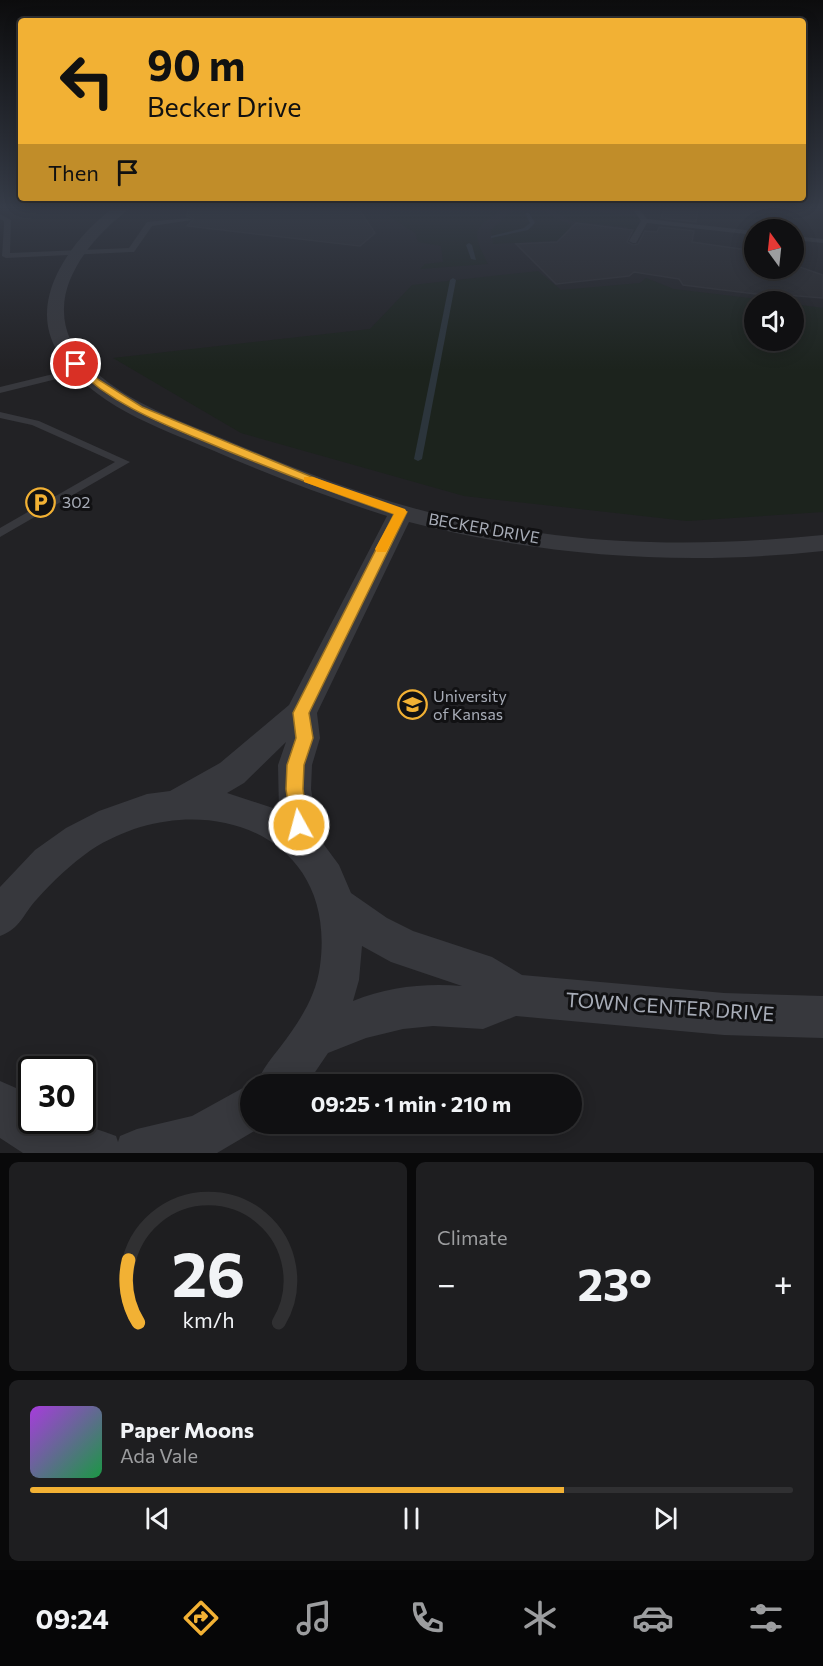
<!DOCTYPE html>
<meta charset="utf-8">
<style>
:root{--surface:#101012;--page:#1e1e20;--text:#f1f3f6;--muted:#9c9d9f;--line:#303032;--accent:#f2b134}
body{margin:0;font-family:Commissioner,sans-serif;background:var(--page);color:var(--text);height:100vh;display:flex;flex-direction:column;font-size:22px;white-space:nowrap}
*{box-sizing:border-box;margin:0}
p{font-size:20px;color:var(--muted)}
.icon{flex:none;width:33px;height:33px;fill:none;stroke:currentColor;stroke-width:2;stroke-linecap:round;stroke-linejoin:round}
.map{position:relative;height:1153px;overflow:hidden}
.sheet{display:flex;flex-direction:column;gap:9px;padding:9px;background:#09090a;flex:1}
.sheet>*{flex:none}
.guide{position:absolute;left:18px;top:18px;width:788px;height:183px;border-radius:6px;box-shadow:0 3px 15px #0003,0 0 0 2px var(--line);background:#f2b134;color:#111;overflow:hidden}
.needle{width:39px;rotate:345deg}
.controls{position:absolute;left:744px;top:219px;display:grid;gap:12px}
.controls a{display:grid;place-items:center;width:60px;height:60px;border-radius:50%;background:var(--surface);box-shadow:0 3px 15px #0003,0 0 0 2px var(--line);font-size:30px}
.speed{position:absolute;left:18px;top:1056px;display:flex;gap:12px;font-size:30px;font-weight:700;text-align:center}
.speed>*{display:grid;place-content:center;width:78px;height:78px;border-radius:50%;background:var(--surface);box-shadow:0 3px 15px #0003,0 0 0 2px var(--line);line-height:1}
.speed .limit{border:3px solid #111;border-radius:9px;background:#fff;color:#111}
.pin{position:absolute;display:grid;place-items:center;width:51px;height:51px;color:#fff;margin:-26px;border:3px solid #fff;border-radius:50%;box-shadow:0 2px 6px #0007}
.me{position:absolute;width:66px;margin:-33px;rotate:353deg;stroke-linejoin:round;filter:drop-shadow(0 0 4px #0008)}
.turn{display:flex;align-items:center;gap:21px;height:126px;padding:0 30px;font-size:27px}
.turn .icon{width:78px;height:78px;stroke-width:2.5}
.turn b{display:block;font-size:42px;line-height:51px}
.then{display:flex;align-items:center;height:57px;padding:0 30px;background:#0003;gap:12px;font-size:22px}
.big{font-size:45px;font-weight:700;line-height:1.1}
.sheet .card{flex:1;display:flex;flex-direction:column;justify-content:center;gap:9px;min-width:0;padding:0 21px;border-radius:9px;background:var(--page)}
.sheet .dial{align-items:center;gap:0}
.dial svg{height:156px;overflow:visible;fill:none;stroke:var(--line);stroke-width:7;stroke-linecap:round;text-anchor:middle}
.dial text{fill:var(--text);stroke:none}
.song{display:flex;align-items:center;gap:18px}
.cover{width:72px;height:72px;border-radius:9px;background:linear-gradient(135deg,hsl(280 70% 55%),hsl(140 70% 35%))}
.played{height:6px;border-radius:3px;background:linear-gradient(90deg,var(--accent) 70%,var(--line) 70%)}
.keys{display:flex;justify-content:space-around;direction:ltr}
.heat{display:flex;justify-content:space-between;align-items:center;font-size:33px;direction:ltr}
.sheet .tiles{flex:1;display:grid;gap:9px;grid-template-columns:1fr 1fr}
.card:last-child{grid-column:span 2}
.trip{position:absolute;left:240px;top:1074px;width:342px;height:60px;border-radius:30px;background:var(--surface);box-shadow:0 3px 15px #0003,0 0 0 2px var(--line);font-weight:700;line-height:60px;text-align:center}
.menu{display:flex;height:96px;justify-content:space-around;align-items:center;background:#060607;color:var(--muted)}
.menu .icon{width:42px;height:42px}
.menu .current{color:var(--accent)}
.menu b{font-size:27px;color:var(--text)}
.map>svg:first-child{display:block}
</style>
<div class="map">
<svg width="823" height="1153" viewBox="0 0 823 1153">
<rect width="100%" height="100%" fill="#161618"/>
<!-- built -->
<path fill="#222225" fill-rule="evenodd" d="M0 209H823V1153H0ZM754 230H794V268H754ZM754 302H794V340H754ZM32 1070H82V1120H32ZM250 1084H572V1124H250Z"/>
<!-- green -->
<g fill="#1c231d">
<path d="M393 209H505C472 227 471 231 488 264L420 269 425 264 443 262 441 246 418 242 415 233 386 214Z"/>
<polygon points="514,209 542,209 556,219 571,224 569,240 493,244 491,230"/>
<polygon points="552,209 599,209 600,212 640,218 637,233 628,231 627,227 570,221"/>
<polygon points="538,271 561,290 640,283 646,278 674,289 775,301 754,302 754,340 794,340 794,304 823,308 823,512 687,521 464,496 241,433 113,358 370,329 412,285"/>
</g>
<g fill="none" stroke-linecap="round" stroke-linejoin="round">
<!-- stream -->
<g fill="#2c353c" fill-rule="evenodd">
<polygon points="525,213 529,213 535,223 528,230 491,238 491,236 524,228 530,223"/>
<polygon points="469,243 472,245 476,260 471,259 466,245"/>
<polygon points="453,278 456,280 422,459 418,461 414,459 450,280"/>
</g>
</g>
<!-- building -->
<g fill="#29292c" stroke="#303034" stroke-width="1.5">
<polygon points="188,209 359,209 375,233 360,246 187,226 194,219 187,216"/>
<polygon points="664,209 698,209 696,222 661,218"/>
<polygon points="576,223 633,230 627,242 633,245 638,244 645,231 657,232 659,227 694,231 692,242 754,251 754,268 794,268 794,265 823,275 823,298 786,295 788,298 683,285 679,279 634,272 629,276 556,284 516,244 557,242"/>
</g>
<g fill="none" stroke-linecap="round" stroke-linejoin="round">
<!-- lane -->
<g fill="#37383d" fill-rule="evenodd">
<polygon points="633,209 639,209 647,219 754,231 754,235 647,223 636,243 633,243 629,241 641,221"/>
<polygon points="0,214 11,220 10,253 129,248 147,222 188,218 192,220 152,226 134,252 131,252 6,258 2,256 4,225 4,221 0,219"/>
<polygon points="794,236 823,239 823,243 794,240"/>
<polygon points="82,367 87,370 85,372 0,393 0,387"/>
<polygon points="0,412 39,421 130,462 0,537 0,528 115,462 32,425 0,418"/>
</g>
<!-- street -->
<g fill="#37383d" fill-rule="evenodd">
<path d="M112 209H128C122 216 113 221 107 228 85 249 63 280 64 311 64 331 73 349 86 363 123 401 176 419 224 439 286 465 349 490 413 508 459 521 507 529 555 535 644 546 734 544 823 535V551C683 566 546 557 409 522L317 713 320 738 312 765 311 789 319 838 339 865 351 893 387 918 413 931 492 957 522 975 724 993 823 996V1038L724 1035 516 1016 483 1029 433 1026 403 1029 366 1038 328 1053 307 1084H257C262 1069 271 1059 281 1046 299 1022 316 997 320 966 339 826 192 784 91 850 71 864 53 881 37 899 23 914 21 928 0 936V887L35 850 66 828 99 811 147 794 170 791 220 763 289 705 387 516C327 497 269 475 212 450 157 427 91 405 58 352 42 327 45 299 57 274 70 248 89 226 112 209ZM286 742 278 765 279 810 227 793 244 783ZM362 946 391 962 462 986C424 983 388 987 353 1001L359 980Z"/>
<path d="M0 1081 16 1088 32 1104V1120C60 1120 89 1125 116 1136L118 1142 120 1136 137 1129 192 1116 250 1084V1124H266L217 1153H23L0 1138Z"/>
</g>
</g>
<!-- sky -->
<linearGradient id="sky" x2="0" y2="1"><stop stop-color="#0c0c0d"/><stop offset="0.56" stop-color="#363c48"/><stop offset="1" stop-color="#363c48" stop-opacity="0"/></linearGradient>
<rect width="823" height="370" fill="url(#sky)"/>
<!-- route -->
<path fill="#f2b134" stroke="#9d7322" stroke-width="1.5" d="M73 362H80L99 380 142 407 329 484 407 512 309 713 313 738 304 765 303 789 308 825 305 830 299 832 292 830 286 789 287 765 296 738 293 713 394 514C336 494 280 472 223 449 169 426 116 408 73 366Z"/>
<!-- slow -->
<polygon fill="#f59e0b" points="304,477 313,477 405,509 407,512 386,552 377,552 375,549 394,514 304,482"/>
<!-- icons -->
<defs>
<symbol id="parking-ring" viewBox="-11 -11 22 22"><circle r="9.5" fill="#111113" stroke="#f2b134" stroke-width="1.5"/><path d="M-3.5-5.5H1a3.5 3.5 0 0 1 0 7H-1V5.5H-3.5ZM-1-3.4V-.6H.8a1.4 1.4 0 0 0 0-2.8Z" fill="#f2b134"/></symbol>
<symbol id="university-ring" viewBox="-11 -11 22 22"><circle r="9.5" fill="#111113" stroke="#f2b134" stroke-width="1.5"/><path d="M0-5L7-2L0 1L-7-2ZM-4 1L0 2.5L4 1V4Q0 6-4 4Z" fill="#f2b134"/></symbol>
</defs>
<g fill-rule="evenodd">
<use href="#parking-ring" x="24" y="486" width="33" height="33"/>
<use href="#university-ring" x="396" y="688" width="33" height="33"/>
</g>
<g text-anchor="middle" stroke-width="6" stroke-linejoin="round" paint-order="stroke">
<!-- poi labels -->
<g font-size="16" fill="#a8adb8" stroke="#111113" text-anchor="start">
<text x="62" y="508">302</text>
<text x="433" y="702">University<tspan x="433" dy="18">of Kansas</tspan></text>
</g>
<!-- street labels -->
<g font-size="16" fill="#a8adb8" stroke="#111113">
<text transform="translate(484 528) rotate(10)" y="6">BECKER DRIVE</text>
</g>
<!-- near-street labels -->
<g font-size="20" fill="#a8adb8" stroke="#111113">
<text transform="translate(670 1007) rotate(4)" y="7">TOWN CENTER DRIVE</text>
</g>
</g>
</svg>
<div class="controls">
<a><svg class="needle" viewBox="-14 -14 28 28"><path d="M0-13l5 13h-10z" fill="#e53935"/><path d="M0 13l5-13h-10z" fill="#9c9d9f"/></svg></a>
<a><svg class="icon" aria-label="sound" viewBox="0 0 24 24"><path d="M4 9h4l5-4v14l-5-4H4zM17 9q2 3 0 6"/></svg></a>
</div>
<div class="speed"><div class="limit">30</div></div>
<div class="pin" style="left:76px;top:364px;background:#d93025"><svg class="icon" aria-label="arrive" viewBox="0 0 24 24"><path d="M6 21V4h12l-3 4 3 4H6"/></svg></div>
<svg class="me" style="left:299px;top:825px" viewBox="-20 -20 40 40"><circle r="17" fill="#f2b134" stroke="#fff" stroke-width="3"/><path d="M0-11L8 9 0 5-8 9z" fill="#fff"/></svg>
<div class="trip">09:25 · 1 min · 210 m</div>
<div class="guide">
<div class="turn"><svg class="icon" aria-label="left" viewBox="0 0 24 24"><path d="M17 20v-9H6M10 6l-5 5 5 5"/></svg><div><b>90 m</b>Becker Drive</div></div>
<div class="then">Then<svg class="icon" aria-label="arrive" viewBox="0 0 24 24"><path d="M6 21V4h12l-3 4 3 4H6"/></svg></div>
</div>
</div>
<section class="sheet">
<div class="tiles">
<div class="card dial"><svg viewBox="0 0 100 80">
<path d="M14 69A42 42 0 1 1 86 69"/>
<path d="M14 69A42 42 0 0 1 9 37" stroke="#f2b134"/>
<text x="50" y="56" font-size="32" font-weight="700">26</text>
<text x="50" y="72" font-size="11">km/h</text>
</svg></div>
<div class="card"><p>Climate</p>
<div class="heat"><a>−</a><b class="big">23°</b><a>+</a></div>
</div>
<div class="card">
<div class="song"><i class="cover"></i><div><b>Paper Moons</b><p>Ada Vale</p></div></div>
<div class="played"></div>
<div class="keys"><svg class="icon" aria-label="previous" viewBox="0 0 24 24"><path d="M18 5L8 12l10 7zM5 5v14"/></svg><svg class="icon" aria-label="pause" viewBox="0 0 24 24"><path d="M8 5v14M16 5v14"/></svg><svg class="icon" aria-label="next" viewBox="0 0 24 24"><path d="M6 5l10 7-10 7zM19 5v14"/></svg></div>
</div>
</div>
</section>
<nav class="menu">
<b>09:24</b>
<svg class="icon current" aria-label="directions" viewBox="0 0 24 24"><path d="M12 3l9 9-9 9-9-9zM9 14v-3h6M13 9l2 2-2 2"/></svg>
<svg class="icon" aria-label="music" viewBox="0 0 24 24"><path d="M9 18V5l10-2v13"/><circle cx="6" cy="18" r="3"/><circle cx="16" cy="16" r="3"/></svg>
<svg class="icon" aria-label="phone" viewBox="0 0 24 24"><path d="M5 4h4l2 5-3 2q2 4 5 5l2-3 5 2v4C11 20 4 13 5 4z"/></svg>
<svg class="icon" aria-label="climate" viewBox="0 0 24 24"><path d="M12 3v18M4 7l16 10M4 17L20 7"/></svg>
<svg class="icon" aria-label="car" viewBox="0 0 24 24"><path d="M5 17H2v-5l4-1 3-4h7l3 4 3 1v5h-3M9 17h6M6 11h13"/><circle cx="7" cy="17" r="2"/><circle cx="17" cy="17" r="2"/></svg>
<svg class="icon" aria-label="filters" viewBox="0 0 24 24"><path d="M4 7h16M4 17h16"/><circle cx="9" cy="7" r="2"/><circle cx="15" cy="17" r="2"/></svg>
</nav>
